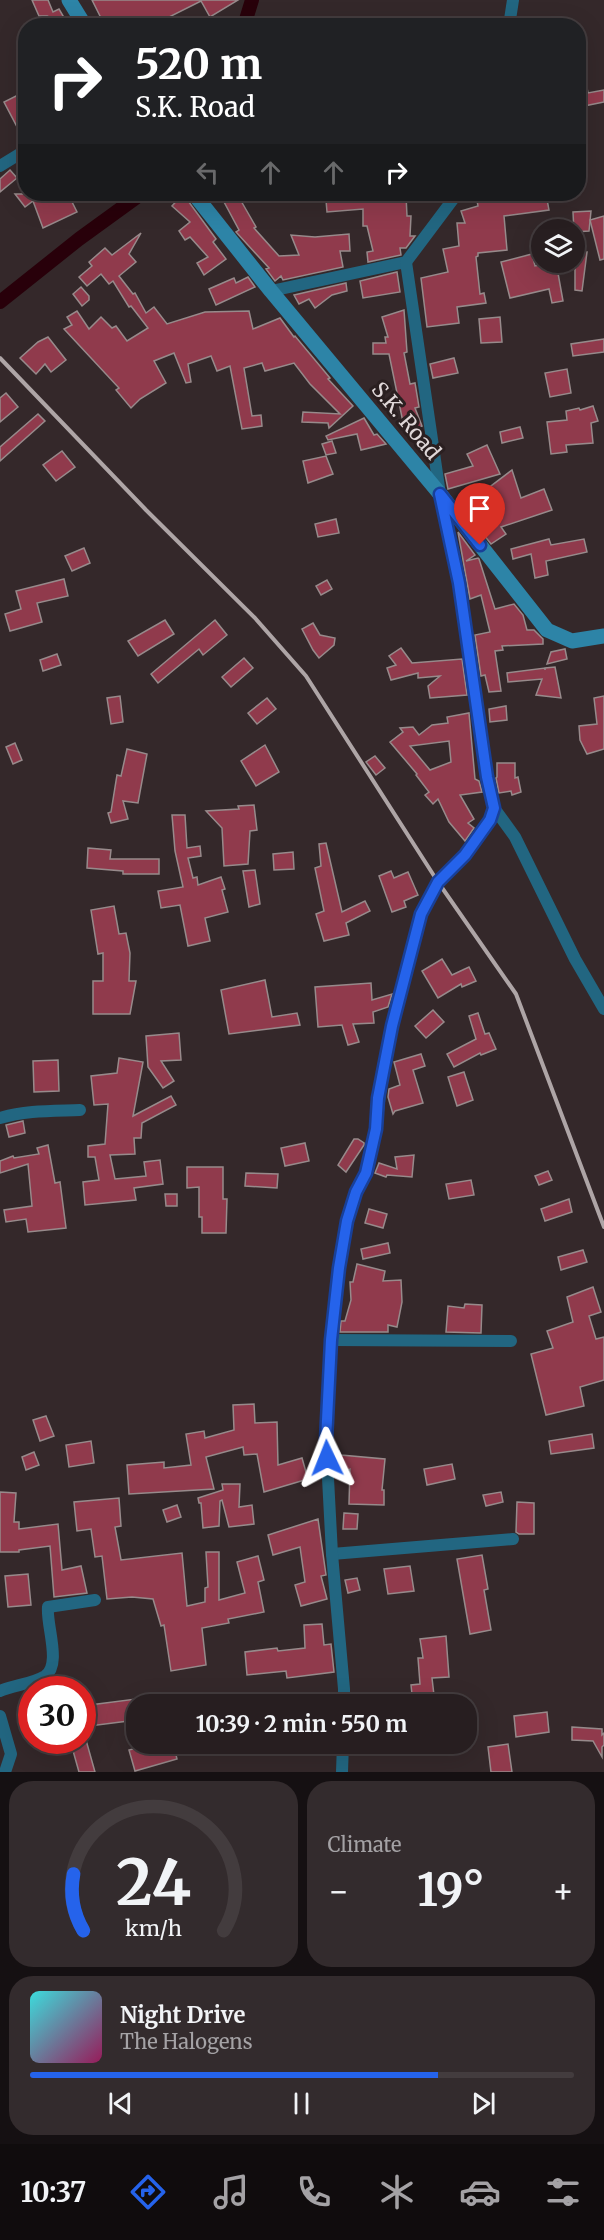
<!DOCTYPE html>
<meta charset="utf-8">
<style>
:root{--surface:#271e20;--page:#332b2d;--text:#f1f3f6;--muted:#a4a2a5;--line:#433c3e;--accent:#2563eb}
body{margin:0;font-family:Merriweather,serif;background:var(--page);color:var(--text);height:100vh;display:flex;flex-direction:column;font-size:22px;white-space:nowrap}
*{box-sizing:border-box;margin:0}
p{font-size:20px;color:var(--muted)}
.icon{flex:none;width:33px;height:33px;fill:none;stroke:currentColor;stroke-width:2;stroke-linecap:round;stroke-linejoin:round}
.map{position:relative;height:1772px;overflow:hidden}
.drawer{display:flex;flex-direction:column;gap:9px;padding:9px;background:#151012;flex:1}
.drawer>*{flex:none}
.hud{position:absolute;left:18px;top:18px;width:568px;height:183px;border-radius:24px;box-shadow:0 6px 24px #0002,0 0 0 2px var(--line);background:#202124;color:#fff;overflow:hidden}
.fabs{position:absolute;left:531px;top:219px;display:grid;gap:12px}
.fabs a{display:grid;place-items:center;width:54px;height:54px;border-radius:50%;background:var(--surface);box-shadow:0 6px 24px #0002,0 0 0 2px var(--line);font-size:30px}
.speed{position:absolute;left:18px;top:1676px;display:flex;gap:12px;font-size:30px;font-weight:700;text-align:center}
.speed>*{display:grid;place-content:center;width:78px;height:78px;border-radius:50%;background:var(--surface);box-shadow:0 6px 24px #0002,0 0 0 2px var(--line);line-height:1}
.speed .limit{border:9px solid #d22;background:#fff;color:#111}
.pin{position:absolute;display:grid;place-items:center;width:51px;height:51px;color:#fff;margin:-62px -26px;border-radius:50% 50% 50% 0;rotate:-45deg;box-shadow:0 0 6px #0007}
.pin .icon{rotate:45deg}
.me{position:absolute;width:66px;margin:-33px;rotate:358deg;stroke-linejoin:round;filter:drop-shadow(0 0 4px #0008)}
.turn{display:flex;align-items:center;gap:21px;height:126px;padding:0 18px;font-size:27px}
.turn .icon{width:78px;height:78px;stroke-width:2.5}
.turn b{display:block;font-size:42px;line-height:51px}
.lanes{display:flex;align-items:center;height:57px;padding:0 18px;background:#0003;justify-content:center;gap:30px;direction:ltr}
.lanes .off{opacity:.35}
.big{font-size:45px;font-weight:700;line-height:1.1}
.drawer .tile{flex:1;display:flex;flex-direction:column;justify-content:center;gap:9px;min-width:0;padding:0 21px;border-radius:24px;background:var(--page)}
.drawer .dial{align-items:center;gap:0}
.dial svg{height:156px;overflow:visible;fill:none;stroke:var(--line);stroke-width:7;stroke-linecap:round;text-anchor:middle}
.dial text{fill:var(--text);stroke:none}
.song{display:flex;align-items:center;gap:18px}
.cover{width:72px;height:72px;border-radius:9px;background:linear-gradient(135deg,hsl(180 70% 55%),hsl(330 70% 35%))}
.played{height:6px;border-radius:3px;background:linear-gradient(90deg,var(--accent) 75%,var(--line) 75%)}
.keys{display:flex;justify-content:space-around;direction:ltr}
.heat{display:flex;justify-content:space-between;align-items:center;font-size:33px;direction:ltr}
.drawer .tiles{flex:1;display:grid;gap:9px;grid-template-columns:1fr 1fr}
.tile:last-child{grid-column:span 2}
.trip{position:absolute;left:126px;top:1694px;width:351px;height:60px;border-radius:24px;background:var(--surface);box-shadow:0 6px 24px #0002,0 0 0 2px var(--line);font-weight:700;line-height:60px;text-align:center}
.tab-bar{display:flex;height:96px;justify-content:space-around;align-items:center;background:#100c0d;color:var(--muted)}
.tab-bar .icon{width:42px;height:42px}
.tab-bar .active{color:var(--accent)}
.tab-bar b{font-size:27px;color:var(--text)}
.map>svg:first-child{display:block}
</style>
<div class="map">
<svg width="604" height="1772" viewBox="0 0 604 1772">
<rect width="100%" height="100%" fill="#34282a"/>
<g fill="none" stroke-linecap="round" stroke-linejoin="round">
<!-- canal -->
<g stroke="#28000a" stroke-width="14">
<polyline points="244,26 252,0"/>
<polyline points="0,302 79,239 141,194"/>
</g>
</g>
<!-- building -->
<g fill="#903a4c" stroke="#978a8b" stroke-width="1.5" fill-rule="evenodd">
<polygon points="32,0 48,0 53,12 59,9 69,26 28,26 46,16 39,16"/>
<polygon points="92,0 238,0 210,17 201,1 167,18 172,26 105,26"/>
<polygon points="579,73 584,73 588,93 604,90 604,102 579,107"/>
<polygon points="22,93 26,101 25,142 4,102"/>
<polygon points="10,170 17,178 0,192 0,179"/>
<polygon points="15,194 68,194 77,212 43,228 33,201 25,207"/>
<polygon points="183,194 216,239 213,242 226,259 204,275 197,263 208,257 190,237 185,240 179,231 190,222 172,206"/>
<polygon points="235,194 237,194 256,227 254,228 279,256 299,255 291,235 315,237 349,234 350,251 340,251 343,267 283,280 281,276 275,281 266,269 269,268 236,232 239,230 223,200"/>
<polygon points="486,194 487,196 502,194 546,194 549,210 504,216 507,250 478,253 478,256 476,257 480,294 484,293 486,303 457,307 459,323 427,327 421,278 448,272 443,249 459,246 457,223 465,223 461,211 478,206 476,195"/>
<polygon points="406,195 407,216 411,216 410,236 415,236 406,248 400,248 401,255 368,262 367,252 373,251 367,226 363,226 363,209 327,212 326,200"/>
<polygon points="591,211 589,231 574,232 573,212"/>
<polygon points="604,216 604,259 600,260 590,220"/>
<polygon points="141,233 129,254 136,262 119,276 133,294 135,293 146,313 154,307 167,324 205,312 249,311 253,329 280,318 294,337 295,336 330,378 328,379 353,406 329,428 328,423 302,422 303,412 340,414 310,384 294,363 265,371 262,363 244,368 252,416 261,415 262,426 242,429 230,366 217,371 211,356 188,364 191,382 186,383 174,353 154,361 166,383 140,399 131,408 116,390 119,388 64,329 72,325 67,317 77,311 89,329 101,317 112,328 116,326 127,341 148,328 131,306 129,307 113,281 109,284 101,274 87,286 79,277 92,266 89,262 105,248 112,255"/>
<polygon points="575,252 587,252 582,291 575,290"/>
<polygon points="532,254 535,266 556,262 563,301 552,303 549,289 510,298 501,262"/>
<polygon points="397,272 400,292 363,298 360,281"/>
<polygon points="248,277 255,287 216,305 209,289 234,278 236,283"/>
<polygon points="346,283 347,291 332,295 315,308 309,299 299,304 294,295"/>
<polygon points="81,287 89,296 89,300 82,306 73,294"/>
<polygon points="404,310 407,352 404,353 410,384 415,383 419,407 415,408 422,426 405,432 389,354 373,354 373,343 386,343 385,337 388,337 382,317"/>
<polygon points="500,317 502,342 481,343 479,319"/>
<polygon points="48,337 66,360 51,372 45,364 36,374 20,358 38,342"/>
<polygon points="604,339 604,352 573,356 571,344"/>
<polygon points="454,358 458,373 433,378 430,364"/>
<polygon points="567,369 571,393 550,397 545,373"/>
<polygon points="6,393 18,407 0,422 0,398"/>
<polygon points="593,406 598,421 591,423 593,443 566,445 567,452 551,454 547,422 567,420 566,411 579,408 580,410"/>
<polygon points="38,414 45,421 0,461 0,447"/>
<polygon points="364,418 374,435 377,434 386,444 361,450 357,434 328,440 326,436"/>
<polygon points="520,427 523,438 502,443 500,432"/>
<polygon points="332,441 336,453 326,455 322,444"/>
<polygon points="487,445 500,474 448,489 445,474 473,466 467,454"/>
<polygon points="62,451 75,467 56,481 43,465"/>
<polygon points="326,456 333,474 308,483 303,461"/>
<polygon points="512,470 521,498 544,489 552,510 501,527 506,534 491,544 480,530 484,529 466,505"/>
<polygon points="336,519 339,533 318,537 315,524"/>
<polygon points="458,532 475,555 466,561 478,558 479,559 495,609 514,604 523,615 527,630 534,630 543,639 543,644 502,646 503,650 495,651 501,691 489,692 485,675 481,676 475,635 490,632 481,595 470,599"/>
<polygon points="549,539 551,545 584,539 587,552 546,561 548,575 535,578 531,554 513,559 511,549"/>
<polygon points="84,548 90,563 72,571 65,556"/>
<polygon points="64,579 68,596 37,603 42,622 10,631 5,614 21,609 16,591"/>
<polygon points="327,580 332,589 321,595 316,586"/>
<polygon points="165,620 174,634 138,656 128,641"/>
<polygon points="215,620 227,635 203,655 199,649 158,683 151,674"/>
<polygon points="313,623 320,635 335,638 334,645 319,658 313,650 302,629"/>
<polygon points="401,648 412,663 462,659 467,695 430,698 428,686 440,676 418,678 418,673 391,680 387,668 396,665 389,656"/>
<polygon points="565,649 567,659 547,664 551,652"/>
<polygon points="57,654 61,665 43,671 40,660"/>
<polygon points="244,658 253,668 231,687 222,677"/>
<polygon points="555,667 561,698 536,695 542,679 508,682 507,673 545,668 545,670 545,668"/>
<polygon points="120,696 123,722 111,724 107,698"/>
<polygon points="604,696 604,749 587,754 580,740 579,726 597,724 594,698"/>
<polygon points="267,698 276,709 257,724 248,713"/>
<polygon points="506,706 507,720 490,722 489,709"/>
<path d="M469 713 475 779 479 781 482 792 460 795 474 819 468 823 474 828 465 841 449 822 438 799 433 804 425 795 429 792 416 775 417 774 390 742 403 732 400 728 413 727 419 735 432 725 448 723 447 717ZM449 741 451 762 430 770 410 746Z"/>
<polygon points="15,743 22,760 13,764 6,747"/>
<polygon points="265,745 279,772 256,786 241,761"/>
<polygon points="127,749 147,754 138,803 123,801 128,819 111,823 108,813 111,812 117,775 121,776"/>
<polygon points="375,756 385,768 376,775 366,762"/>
<polygon points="497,763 515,763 515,778 518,777 521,792 512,795 511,791 499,793 496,778 497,777"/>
<polygon points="254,805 257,830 250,831 248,864 224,866 222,828 206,811 239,809 238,806"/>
<polygon points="172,815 185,815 187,848 200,846 201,856 188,858 193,878 197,877 198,885 221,877 225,889 222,890 228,912 205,918 210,941 188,946 180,905 161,908 158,891 183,887 175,851"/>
<polygon points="326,843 342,912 365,901 370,911 346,923 349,935 324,941 316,914 324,911 315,868 321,866 319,844"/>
<polygon points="88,848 111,850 110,859 159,859 159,874 123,874 123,871 87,868"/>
<polygon points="293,852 294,869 274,870 273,854"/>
<polygon points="255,870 260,904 249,907 243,871"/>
<polygon points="391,871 394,878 408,872 418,895 404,901 406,907 392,912 379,876"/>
<polygon points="114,906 119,934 126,933 130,953 129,981 136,981 130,1014 93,1014 93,981 103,981 103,953 98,954 91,910"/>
<polygon points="442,959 452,975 469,967 476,981 462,987 461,984 438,998 422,971"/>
<polygon points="265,980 272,1017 297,1013 300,1025 229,1034 221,990"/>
<polygon points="371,983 372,1000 392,994 388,1007 373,1012 374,1023 353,1024 359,1042 348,1045 342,1025 318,1027 315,987"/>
<polygon points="433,1010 444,1022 426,1038 415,1026"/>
<polygon points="478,1013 485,1034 489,1033 496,1049 481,1055 480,1053 454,1067 447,1054 476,1039 469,1016"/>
<polygon points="179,1033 181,1060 161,1061 174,1081 163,1088 148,1067 146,1036"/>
<polygon points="421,1054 425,1066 413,1070 423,1103 395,1111 393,1114 388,1097 389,1089 400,1085 394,1062"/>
<polygon points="119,1058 143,1062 133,1116 171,1096 176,1105 142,1123 141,1138 134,1138 135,1154 110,1155 115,1179 146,1176 144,1162 160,1160 163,1184 134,1188 136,1200 85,1205 83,1182 99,1180 95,1157 88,1157 88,1146 105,1144 108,1104 94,1105 91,1076 117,1073"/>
<polygon points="58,1060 59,1091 34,1092 33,1061"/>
<polygon points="464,1072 473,1100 457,1106 448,1077"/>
<polygon points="23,1121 25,1133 9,1137 6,1125"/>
<polygon points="354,1139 358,1139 364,1143 364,1145 346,1172 338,1165"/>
<polygon points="305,1143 309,1161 285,1166 281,1148"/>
<polygon points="48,1145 55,1183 60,1182 66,1228 28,1232 26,1219 6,1222 4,1210 32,1206 28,1164 0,1173 0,1161 13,1156 14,1158 39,1154 37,1148"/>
<polygon points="414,1155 412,1177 387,1175 386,1177 375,1173 379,1163 397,1169 395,1157"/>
<polygon points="187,1167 223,1167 223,1199 227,1199 226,1233 202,1233 202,1217 199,1217 199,1187 187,1188"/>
<polygon points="548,1171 552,1180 539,1185 535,1176"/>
<polygon points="246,1173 278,1174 277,1188 245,1186"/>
<polygon points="471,1180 474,1195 449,1199 446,1184"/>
<polygon points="165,1194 177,1194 177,1206 166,1206"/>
<polygon points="569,1199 572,1212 545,1221 541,1209"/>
<polygon points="369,1209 387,1214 383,1228 365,1223"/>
<polygon points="388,1243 390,1253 363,1259 361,1249"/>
<polygon points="583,1250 587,1262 561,1270 558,1257"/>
<polygon points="357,1264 385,1271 383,1281 401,1280 402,1302 397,1327 388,1325 388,1332 340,1332 341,1321 345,1321 351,1300 350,1282 353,1282"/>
<polygon points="593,1287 601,1312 589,1316 596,1339 604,1337 604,1380 580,1387 584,1406 546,1415 531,1354 553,1348 547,1331 573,1322 567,1297"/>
<polygon points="465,1304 482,1305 481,1333 446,1332 448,1306 464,1308"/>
<polygon points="254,1404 255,1423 277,1422 278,1465 302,1458 308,1479 264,1492 257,1454 244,1455 243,1447 206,1457 214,1489 129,1494 127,1465 164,1462 164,1468 191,1465 186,1434 204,1431 205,1438 234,1430 233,1405"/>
<polygon points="46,1416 54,1436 40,1441 33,1420"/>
<polygon points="592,1434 594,1448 551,1454 549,1441"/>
<polygon points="91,1441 94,1463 69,1467 66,1445"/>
<polygon points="339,1451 341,1455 385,1459 382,1490 384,1490 384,1505 349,1504 350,1469 337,1474 335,1453"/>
<polygon points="34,1452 39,1465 26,1470 22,1457"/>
<polygon points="452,1464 455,1479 427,1485 424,1469"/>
<polygon points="222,1484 240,1484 239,1507 252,1505 254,1524 229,1527 222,1500 220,1501 219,1526 203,1528 201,1503 199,1503 198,1498 223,1490"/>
<polygon points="0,1492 16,1493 14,1522 19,1522 19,1529 58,1524 62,1570 81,1566 87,1593 54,1597 50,1546 19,1550 19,1552 0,1552"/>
<polygon points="501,1492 503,1502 486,1506 483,1495"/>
<polygon points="119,1498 121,1526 115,1527 121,1560 182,1553 187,1606 205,1602 205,1588 208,1587 206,1552 219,1552 219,1600 245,1593 237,1562 258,1556 264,1580 258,1582 264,1612 228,1619 229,1623 202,1628 206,1665 171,1671 164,1625 161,1626 153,1599 132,1597 107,1599 102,1556 95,1557 91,1529 77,1531 74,1502"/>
<polygon points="517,1502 534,1503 534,1534 519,1534 516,1532"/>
<polygon points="177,1505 181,1517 167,1522 163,1510"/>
<polygon points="344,1513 358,1514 357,1529 343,1529"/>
<polygon points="318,1519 326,1575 321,1576 327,1599 301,1606 295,1585 305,1582 300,1547 273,1555 268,1535"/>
<polygon points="482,1555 488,1589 484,1590 491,1630 470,1634 457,1559"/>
<polygon points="410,1566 414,1591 388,1594 384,1569"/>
<polygon points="28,1574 31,1605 8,1607 5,1576"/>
<polygon points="357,1578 360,1590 348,1593 345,1580"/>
<polygon points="322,1624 324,1645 331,1644 334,1672 287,1678 286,1671 247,1675 245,1652 277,1648 278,1651 305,1648 304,1625"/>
<polygon points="446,1636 449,1677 432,1678 435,1704 413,1704 411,1685 420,1684 418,1658 423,1658 420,1639"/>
<polygon points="136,1699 136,1720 82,1727 82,1706"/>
<polygon points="547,1712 549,1732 516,1737 514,1716"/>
<polygon points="572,1727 602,1729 602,1735 604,1733 604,1745 602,1747 602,1757 593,1741 572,1740"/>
<polygon points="70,1740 86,1740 95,1772 79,1772"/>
<polygon points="156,1743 173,1743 177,1759 135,1771 129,1750"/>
<polygon points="508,1744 512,1772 491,1772 488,1747"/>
</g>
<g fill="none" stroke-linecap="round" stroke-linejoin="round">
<!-- street -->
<g stroke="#226681" stroke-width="12">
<polyline points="509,26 513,0"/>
<polyline points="0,166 26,150"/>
<polyline points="271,291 406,262 457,194"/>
<polyline points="494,808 515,837 575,959 604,1009"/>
<path d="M0 1118C26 1110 53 1111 80 1110"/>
<polyline points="331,1340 511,1341"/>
<polyline points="332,1554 513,1539"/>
<path d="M0 1691C14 1685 32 1684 45 1676 62 1665 46 1625 48 1607L95 1600"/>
<polyline points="344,1704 344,1689 332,1554 326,1440 331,1340 339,1268 347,1221 356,1192 366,1173 376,1129 381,1085 392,1026 421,914 438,882 465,855 490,820 494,808 487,777 459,583 440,494 406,262"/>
<polyline points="0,1716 11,1754 5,1772"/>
<polyline points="342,1772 343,1743"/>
</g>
<!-- secondary -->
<g stroke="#2d84a7" stroke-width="15">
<polyline points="69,0 85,26"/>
<polyline points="194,194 271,291 440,494 547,630 572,641 604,636"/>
</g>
<!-- rail -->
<polyline stroke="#aea5a6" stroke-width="4" points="0,358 146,510 255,618 306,676 438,882 516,994 604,1227"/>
</g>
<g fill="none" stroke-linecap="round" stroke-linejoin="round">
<defs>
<polyline id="route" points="327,1458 326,1440 331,1340 339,1268 347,1221 356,1192 366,1173 376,1129 378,1098 392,1026 421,914 438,882 465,855 490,820 494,808 487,777 459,583 440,494 480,545"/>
</defs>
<!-- route casing -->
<use href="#route" stroke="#184099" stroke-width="15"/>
<!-- route -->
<use href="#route" stroke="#2563eb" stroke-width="10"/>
</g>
<g text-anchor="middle" stroke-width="6" stroke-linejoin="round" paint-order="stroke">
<!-- street labels -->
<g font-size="21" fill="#e0d8d9" stroke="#2a1f20">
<text transform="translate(406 421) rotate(50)" y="7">S.K. Road</text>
</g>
</g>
</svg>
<div class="fabs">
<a><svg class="icon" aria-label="layers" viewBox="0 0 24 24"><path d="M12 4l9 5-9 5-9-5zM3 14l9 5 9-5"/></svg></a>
</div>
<div class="speed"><div class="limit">30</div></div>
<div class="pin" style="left:480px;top:545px;background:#d93025"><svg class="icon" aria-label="arrive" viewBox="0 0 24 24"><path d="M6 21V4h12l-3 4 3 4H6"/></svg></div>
<svg class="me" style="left:327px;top:1458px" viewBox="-20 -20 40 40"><path d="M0-17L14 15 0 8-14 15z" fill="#2563eb" stroke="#fff" stroke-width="4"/></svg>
<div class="trip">10:39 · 2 min · 550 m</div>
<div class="hud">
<div class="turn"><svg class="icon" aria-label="right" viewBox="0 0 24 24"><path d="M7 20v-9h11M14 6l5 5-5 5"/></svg><div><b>520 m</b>S.K. Road</div></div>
<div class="lanes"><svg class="icon off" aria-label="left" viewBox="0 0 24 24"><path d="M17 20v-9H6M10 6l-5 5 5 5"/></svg><svg class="icon off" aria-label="ahead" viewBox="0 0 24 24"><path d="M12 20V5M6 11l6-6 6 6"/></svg><svg class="icon off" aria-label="ahead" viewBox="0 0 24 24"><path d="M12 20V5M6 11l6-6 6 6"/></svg><svg class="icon" aria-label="right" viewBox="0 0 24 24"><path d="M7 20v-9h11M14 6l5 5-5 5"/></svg></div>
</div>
</div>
<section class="drawer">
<div class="tiles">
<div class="tile dial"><svg viewBox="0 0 100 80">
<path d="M14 69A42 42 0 1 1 86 69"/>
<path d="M14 69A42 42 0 0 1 9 40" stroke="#2563eb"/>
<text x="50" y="56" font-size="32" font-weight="700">24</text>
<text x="50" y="72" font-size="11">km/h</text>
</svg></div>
<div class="tile"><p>Climate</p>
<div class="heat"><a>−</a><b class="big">19°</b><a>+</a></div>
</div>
<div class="tile">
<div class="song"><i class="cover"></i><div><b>Night Drive</b><p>The Halogens</p></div></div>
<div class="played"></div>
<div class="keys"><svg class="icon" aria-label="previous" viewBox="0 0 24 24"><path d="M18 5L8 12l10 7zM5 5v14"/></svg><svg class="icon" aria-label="pause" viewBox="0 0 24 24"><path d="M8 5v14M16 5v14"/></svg><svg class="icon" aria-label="next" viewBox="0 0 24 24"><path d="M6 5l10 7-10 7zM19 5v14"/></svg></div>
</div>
</div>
</section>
<nav class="tab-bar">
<b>10:37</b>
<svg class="icon active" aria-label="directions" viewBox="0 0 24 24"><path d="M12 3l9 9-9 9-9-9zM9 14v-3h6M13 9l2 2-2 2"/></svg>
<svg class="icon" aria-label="music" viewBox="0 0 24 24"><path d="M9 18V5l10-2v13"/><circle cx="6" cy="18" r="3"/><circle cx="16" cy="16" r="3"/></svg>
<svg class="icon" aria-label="phone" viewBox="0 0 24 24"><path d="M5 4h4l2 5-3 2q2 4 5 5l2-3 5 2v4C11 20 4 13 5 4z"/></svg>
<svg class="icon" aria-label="climate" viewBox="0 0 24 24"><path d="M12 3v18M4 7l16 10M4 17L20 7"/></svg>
<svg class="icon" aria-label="car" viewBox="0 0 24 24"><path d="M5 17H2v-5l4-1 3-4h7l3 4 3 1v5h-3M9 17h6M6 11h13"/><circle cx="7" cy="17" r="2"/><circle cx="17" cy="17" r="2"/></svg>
<svg class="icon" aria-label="filters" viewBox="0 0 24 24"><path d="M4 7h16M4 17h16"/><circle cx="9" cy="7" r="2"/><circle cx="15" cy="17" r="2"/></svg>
</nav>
